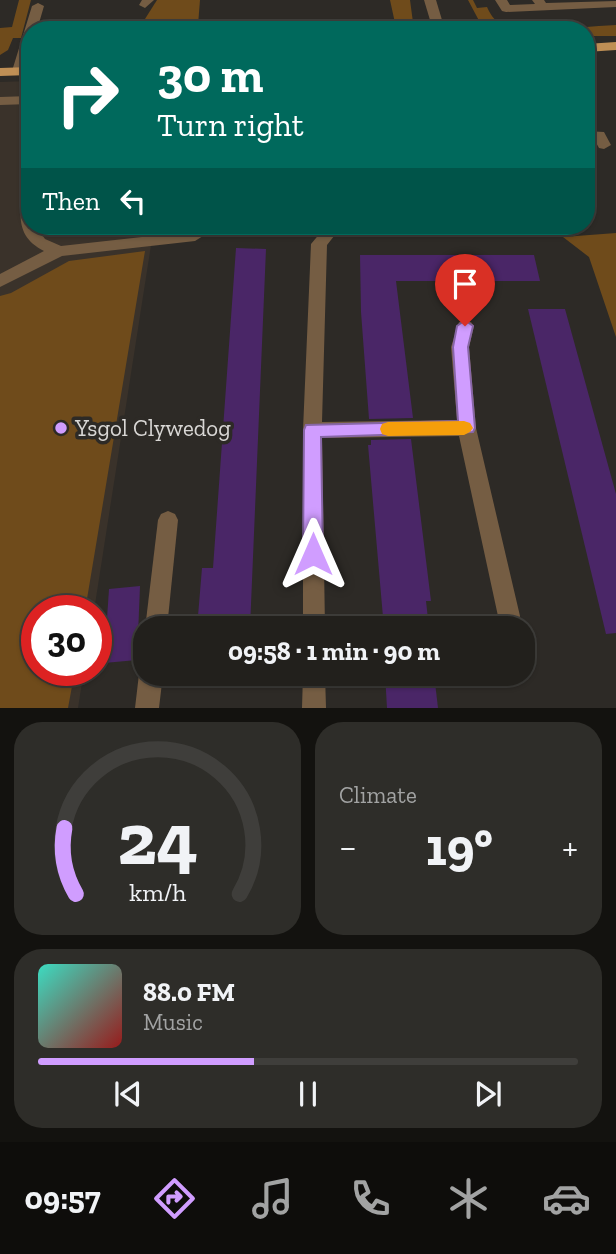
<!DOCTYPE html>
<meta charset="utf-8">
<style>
:root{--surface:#22201c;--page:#2e2d29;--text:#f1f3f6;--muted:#a2a3a3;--line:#3f3e3b;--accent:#d09dff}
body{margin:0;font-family:"Zilla Slab",serif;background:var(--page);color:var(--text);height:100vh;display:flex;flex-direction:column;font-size:26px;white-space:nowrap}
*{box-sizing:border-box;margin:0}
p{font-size:23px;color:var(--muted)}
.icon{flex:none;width:38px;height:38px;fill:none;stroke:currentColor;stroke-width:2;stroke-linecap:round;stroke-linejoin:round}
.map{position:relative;height:708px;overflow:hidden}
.side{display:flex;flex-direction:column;gap:14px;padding:14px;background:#13120f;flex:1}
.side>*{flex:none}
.guide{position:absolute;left:21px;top:21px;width:574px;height:214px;border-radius:28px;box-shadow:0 2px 5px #0004,0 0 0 2px var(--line);background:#00695c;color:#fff;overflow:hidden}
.speed{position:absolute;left:21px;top:595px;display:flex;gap:14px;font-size:35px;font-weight:700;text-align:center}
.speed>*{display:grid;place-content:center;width:91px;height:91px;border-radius:50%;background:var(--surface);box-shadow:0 2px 5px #0004,0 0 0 2px var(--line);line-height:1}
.speed .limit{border:10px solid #d22;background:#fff;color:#111}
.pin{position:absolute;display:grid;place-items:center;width:60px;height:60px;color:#fff;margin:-72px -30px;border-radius:50% 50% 50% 0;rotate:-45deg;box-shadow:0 0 7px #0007}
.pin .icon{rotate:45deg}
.me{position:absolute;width:77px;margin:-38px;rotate:0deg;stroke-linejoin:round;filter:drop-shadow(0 0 5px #0008)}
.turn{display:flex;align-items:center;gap:24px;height:147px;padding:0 21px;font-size:32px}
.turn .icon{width:91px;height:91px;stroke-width:2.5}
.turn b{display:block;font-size:49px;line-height:60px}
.then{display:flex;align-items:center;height:66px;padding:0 21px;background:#0003;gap:14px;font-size:26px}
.big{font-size:52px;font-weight:700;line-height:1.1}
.side .card{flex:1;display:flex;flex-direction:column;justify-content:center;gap:10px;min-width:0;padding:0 24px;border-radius:28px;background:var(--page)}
.side .dial{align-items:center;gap:0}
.dial svg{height:182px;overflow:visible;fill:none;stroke:var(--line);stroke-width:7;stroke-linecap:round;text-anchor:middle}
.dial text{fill:var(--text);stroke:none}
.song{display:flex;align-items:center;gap:21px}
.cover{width:84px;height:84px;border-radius:10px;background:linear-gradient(135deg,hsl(170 70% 55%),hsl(0 70% 35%))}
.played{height:7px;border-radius:4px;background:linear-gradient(90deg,var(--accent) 40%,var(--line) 40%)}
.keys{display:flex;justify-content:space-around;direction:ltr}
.heat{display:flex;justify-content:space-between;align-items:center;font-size:38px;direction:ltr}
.side .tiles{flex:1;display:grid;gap:14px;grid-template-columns:1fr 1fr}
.card:last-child{grid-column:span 2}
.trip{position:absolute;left:133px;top:616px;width:402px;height:70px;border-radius:28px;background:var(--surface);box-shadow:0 2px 5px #0004,0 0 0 2px var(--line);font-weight:700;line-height:70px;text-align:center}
.tabs{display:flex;height:112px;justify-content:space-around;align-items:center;background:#0e0d0b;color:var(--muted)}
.tabs .icon{width:49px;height:49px}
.tabs .current{color:var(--accent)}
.tabs b{font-size:32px;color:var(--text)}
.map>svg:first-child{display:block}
</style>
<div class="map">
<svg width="616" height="708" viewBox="0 0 616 708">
<rect width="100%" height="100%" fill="#2d2a26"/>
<!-- built -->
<polygon fill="#3a322a" points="30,81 30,226 154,226 94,611 37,611 37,670 84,670 78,708 0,708 0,82"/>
<!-- green -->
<g fill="#6f4b1b">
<polygon points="19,0 31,0 21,38 13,38 8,50 0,55 0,28 12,27"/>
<polygon points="157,0 200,0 198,25 189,30 138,30"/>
<polygon points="390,0 410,0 414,30 380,30 378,24 395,23"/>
<path d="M468 0H473L477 8 487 7C491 16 496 23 506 26 535 34 585 26 616 25V36H586V30H484Z"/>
<polygon points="616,233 616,337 589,257 563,237"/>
<polygon points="145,251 85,611 37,611 37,670 75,670 68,708 0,708 0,296 11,293 69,261"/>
</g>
<!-- building -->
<g fill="#4a2667">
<polygon points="236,248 266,249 250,628 197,628 202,568 213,568"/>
<polygon points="360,255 534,255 540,281 396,281 413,418 369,419 361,312"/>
<polygon points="528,309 565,309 616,494 616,633 606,634"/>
<polygon points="411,439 431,601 426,601 429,628 381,628 381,617 383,617 368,445 371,445 371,440"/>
<polygon points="140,586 137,660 104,663 109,589"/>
<polygon points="193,674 248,674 247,685 192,686"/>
<polygon points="385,674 434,674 438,708 387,708"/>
</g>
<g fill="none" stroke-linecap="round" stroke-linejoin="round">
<!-- minor -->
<g fill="#755d43" fill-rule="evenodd">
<polygon points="142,0 154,0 145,8 139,5"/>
<polygon points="424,0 436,0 445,30 433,30"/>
<polygon points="495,0 507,0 510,5 535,4 532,0 544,0 546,3 616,1 616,7 506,12 502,11"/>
<path d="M38 3 44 6 37 30H30C30 46 30 59 22 74H14L12 71 32 6Z"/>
<polygon points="30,96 30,104 0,105 0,97"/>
<polygon points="586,131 604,132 611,145 604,149 599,148 594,139 586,139"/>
<path d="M30 189V226H36L45 239 61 246 187 232 188 226H202L203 236 195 241 62 256 0 287V274L44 251C19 238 18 220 23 194Z"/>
<polygon points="326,226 342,226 327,245 322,422 457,420 451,347 459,322 471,322 474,326 469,347 476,428 520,616 517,623 509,627 501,623 498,616 459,436 322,438 325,628 303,628 303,430 311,244"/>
<polygon points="168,511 175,514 178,520 167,628 145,629 158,520 161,514"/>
<polygon points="145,665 145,674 163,674 159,708 135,708 139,674"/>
<polygon points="303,674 325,674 326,708 302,708"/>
</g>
<!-- major -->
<g fill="#bf8f55" fill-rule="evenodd">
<polygon points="616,42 616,50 586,52 586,44"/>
<polygon points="30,67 30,75 0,76 0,68"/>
</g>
</g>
<!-- route -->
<polygon fill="#d09dff" stroke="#8766a6" stroke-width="2" points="465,320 473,326 468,347 475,428 473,432 321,437 323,554 320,560 313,563 306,560 303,554 304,430 306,425 458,421 453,347 457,326"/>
<!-- slow -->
<polygon fill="#f59e0b" points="464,421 470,423 473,428 470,432 464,435 388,436 382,434 380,429 382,424 388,422"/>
<!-- markers -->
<circle fill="#d09dff" stroke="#2d2a26" stroke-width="2.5" cx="61" cy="428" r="7"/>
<g text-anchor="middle" stroke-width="7" stroke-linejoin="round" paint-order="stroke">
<!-- poi labels -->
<g font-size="23" fill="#d9d7d5" stroke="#2d2a26" text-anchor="start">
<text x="75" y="436">Ysgol Clywedog</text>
</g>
</g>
</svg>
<div class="speed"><div class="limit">30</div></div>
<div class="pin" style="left:465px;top:326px;background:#d93025"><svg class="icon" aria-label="arrive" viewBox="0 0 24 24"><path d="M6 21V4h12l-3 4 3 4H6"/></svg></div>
<svg class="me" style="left:313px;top:554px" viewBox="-20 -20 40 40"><path d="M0-17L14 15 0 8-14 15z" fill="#d09dff" stroke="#fff" stroke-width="4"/></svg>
<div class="trip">09:58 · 1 min · 90 m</div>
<div class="guide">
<div class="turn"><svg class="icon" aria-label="right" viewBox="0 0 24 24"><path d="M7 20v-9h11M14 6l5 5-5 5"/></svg><div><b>30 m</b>Turn right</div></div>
<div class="then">Then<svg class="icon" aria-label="left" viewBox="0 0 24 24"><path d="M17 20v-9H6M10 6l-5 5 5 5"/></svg></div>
</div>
</div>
<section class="side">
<div class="tiles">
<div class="card dial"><svg viewBox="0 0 100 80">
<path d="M14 69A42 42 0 1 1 86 69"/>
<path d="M14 69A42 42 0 0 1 9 40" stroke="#d09dff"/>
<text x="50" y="56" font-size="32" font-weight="700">24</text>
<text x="50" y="72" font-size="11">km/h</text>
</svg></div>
<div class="card"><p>Climate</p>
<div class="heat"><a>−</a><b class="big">19°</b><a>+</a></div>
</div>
<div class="card">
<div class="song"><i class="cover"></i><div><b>88.0 FM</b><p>Music</p></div></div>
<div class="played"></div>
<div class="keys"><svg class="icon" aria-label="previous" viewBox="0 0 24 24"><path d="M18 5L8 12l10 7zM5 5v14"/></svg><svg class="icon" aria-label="pause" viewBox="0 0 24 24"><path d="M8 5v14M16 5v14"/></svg><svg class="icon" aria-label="next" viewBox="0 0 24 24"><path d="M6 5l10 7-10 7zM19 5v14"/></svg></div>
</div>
</div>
</section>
<nav class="tabs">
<b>09:57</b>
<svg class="icon current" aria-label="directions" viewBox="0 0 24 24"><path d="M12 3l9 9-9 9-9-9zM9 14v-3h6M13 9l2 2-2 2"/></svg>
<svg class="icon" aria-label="music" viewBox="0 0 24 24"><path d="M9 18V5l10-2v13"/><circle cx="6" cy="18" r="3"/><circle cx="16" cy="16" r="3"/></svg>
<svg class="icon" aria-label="phone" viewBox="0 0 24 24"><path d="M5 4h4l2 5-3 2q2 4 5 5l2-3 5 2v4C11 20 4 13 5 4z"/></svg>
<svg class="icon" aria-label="climate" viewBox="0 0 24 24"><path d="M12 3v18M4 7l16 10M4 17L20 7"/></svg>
<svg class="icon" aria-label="car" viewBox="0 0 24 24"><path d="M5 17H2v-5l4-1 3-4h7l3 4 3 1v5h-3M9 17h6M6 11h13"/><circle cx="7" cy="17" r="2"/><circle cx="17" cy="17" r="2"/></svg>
</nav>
